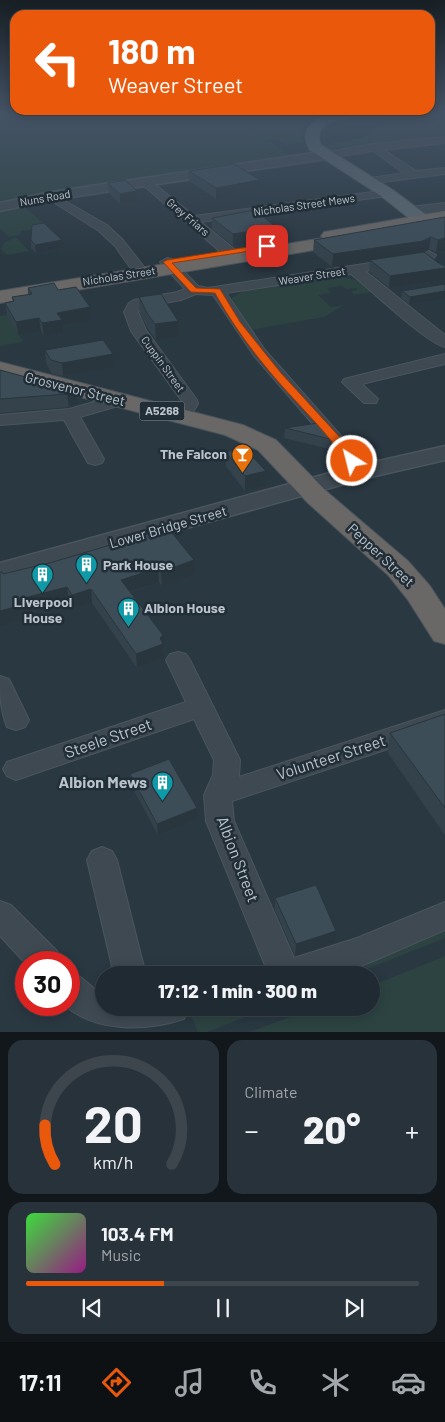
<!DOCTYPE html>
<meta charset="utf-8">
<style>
:root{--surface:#202a32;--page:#28323a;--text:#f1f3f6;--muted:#a2a7ac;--line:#3d464d;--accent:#ea580c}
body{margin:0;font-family:Barlow,sans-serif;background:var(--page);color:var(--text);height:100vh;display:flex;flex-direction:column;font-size:19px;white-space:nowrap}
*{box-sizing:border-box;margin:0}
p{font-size:16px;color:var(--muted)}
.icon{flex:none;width:28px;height:28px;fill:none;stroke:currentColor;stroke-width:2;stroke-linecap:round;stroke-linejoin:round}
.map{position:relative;height:1032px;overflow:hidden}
.sheet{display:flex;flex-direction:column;gap:8px;padding:8px;background:#12171c;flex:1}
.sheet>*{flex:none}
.hud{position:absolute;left:10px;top:10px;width:425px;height:105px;border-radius:15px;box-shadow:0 2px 12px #0003,0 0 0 1px var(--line);background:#ea580c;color:#fff;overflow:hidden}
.speed{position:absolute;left:15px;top:951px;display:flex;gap:10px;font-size:25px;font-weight:700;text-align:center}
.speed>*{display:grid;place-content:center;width:65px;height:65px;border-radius:50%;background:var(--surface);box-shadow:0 2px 12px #0003,0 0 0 1px var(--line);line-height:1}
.speed .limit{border:8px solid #d22;background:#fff;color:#111}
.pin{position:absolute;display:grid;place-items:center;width:42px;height:42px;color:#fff;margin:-21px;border-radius:10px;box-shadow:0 2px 8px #0006}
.me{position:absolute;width:55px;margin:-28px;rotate:324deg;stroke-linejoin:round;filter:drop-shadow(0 0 4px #0008)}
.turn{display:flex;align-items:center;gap:18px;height:105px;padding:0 15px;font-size:22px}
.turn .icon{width:65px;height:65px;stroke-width:2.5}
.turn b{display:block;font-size:35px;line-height:42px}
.big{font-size:38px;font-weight:800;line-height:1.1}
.sheet .tile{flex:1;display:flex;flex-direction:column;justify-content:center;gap:8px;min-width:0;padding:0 18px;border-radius:15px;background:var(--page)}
.sheet .dial{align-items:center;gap:0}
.dial svg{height:130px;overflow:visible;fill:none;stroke:var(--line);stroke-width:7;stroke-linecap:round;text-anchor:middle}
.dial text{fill:var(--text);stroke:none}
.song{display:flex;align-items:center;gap:15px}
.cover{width:60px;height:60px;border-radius:8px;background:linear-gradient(135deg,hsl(120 70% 55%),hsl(310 70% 35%))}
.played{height:5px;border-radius:2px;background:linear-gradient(90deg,var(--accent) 35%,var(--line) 35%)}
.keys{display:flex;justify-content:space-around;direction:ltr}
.heat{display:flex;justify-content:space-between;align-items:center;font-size:28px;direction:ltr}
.sheet .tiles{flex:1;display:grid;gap:8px;grid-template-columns:1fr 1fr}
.tile:last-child{grid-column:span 2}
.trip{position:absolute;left:95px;top:966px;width:285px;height:50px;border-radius:25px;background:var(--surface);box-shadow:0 2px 12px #0003,0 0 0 1px var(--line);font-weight:800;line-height:50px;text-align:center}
.dock{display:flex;height:80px;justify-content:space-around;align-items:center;background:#0d1114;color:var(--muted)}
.dock .icon{width:35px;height:35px}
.dock .current{color:var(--accent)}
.dock b{font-size:22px;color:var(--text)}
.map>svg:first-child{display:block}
</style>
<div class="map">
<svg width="445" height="1032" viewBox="0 0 445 1032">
<rect width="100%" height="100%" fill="#2a3842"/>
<!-- green -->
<g fill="#2c4342">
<path d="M0 114H331C317 119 297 123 303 142L286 145 277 139 267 140 287 154 308 155 0 202Z"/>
<polygon points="392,114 445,114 445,136 330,149 322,146 365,137 365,135 369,134"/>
<polygon points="22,205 48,227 21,231 19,235 9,237 0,228 0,210"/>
<polygon points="16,237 29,251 7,255 1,249 5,242"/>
<polygon points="335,275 356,280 373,292 354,295 351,291 358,290 356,288 346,289 342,286 327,288 331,293 318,295 331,307 344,305 324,317 250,330 231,304 232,298 243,291"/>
<polygon points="7,315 23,342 0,346 0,316"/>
<polygon points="445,925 445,938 352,975 312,975"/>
<polygon points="445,956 445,1032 249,1032 315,1008 371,1008 371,986"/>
<polygon points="204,1008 269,1008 207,1032 198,1032 190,1012"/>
</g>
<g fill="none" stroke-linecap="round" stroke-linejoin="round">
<defs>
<g id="minor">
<polygon points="445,137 445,143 384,150 416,171 445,168 445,174 368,184 364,183 362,181 364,179 404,173 373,151 327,158 322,155 327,152 373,144"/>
<polygon points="147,180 151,181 194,216 387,190 393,193 387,196 201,222 234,249 235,252 234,255 224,255 143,185 141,183"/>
<polygon points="51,193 107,225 123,240 144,267 142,270 132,270 115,246 99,231 47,198 45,196 47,194"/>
<polygon points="445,203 445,211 410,215 404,211 410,207"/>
<path d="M429 251 436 255 431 261 365 271 445 335V347C425 342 370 289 351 274L226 293 265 350 358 455 365 473 363 477 356 479 349 477 342 459 336 451 254 356 213 295 196 294 181 300 143 307 138 312 146 330 197 400 198 404 188 420 182 421 176 420 173 416 180 404 181 400 131 331 124 312 129 303 134 300 177 292 185 289 160 262 167 258 172 259 198 286 208 288 422 255Z"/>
<polygon points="445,354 445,364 362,384 378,399 376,403 364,403 342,382 344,379"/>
<polygon points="119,395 125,396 127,400 125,404 80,417 104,459 102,463 95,465 88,463 64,420 0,425 0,415 69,409"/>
<polygon points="178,652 186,654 190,660 240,760 239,777 445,710 445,730 232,801 234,821 294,958 357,938 445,902 445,930 371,962 335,975 269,975 206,821 204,795 213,775 214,760 194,719 16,780 7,776 3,769 7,762 186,702 166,660 170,654"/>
<path d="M0 676 9 679 29 720 25 727 16 730 7 727C0 710 0 694 0 676Z"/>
<polygon points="102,847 112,851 117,860 146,975 114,975 87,860 92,851"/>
<polygon points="0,901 11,905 57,951 62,962 26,964 0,936"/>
<path d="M69 970C83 976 91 988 104 996V1008H189L184 1019C144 1032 95 1032 64 1005H69Z"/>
</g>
<g id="tertiary">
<polygon points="327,151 333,155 332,158 51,200 0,211 0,203 51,192"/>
<polygon points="445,446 445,460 362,479 0,580 0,563 348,468"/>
</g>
<path id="primary" d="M330 114H349L348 117 328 123 320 130 319 140 321 145 393 190 436 222 438 226 436 230H424L381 196 310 150C298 131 313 119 330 114Z"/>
<g id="trunk">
<polygon points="445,211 445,221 357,236 359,239 356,243 350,244 0,303 0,291 323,238 321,236 324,232 330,231"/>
<polygon points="0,362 243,425 276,440 326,491 408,561 430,586 445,609 445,644 434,641 408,600 388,575 308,503 258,450 225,435 0,376"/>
</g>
</defs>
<!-- minor casing -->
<use href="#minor" stroke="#4b555e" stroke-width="2"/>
<!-- tertiary casing -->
<use href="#tertiary" stroke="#4b555e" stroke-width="3"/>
<!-- primary casing -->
<use href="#primary" stroke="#4b555e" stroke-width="2"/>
<!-- trunk casing -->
<use href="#trunk" stroke="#49545c" stroke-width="2"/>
<!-- minor -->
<use href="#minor" fill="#3e4952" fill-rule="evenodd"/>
<!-- tertiary -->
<use href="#tertiary" fill="#3e4952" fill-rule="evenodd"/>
<!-- primary -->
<use href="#primary" fill="#5c6972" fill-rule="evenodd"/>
<!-- trunk -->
<use href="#trunk" fill="#6a6867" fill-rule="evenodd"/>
</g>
<!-- wall -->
<g fill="#34424c">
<polygon points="189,171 260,190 216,199 189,181"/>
<polygon points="108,183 137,191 138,202 120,204 109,193"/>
<polygon points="445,217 445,251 436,252 429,249 423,252 440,264 445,266 445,280 389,288 369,272 370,261 332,267 313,252 314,240"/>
<polygon points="212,218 276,227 275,239 233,246 212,229"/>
<polygon points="31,240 63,248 36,253 31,248"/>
<polygon points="445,284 409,304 401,298 402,291"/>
<polygon points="28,288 58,290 90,307 91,320 63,325 63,333 44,336 41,331 18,335 7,315 5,303 13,302 12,297 28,295"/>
<polygon points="139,297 178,321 179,337 156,340 148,329 140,313"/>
<polygon points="45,350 113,354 114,367 63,376 52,374 46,363"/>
<polygon points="0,370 77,391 78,404 69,407 0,413"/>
<polygon points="285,428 334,440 333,450 284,438"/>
<polygon points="226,452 266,471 265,486 245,491 226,466"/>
<polygon points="168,528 195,574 162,586 159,582 130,592 164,649 164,658 137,668 92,603 74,609 69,601 20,614 21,620 3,574 53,562"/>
<polygon points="445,714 445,835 388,753 390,733"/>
<polygon points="130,774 197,808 197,819 158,835 131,785"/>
<polygon points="275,898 335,943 295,956 275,910"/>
</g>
<!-- shaded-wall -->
<g fill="#2a363e">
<polygon points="260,180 260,190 216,199 216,188"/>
<polygon points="137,191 138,202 120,204 120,194"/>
<polygon points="276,227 275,239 233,246 233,234"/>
<polygon points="431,237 429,249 421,253 332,267 333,254"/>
<polygon points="445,238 445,251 436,252 438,240"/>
<polygon points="62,240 63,248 36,253 35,245"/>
<polygon points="445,268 445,280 389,288 390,276"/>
<polygon points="445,291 445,298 409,304 410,297"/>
<polygon points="90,307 91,320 63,325 63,333 44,336 42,323 57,313"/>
<polygon points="39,318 41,331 18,335 16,322"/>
<polygon points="178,321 179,337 156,340 155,324"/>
<polygon points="113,354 114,367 63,376 62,363"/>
<polygon points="77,391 78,404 69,407 67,394"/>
<polygon points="266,471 265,486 245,491 245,476"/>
<polygon points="194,560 195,574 162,586 161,572"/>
<polygon points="158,568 159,582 122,594 121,580"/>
<polygon points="67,587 69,601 20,614 21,620 0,626 0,611 16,600"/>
<polygon points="91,589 92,603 74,609 72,595"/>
<polygon points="163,635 164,658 137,668 136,654 160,638"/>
<polygon points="197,808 197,819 158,835 157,824"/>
<polygon points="336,931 335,943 295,956 296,944"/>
</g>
<!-- building -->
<g fill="#3c4d58" stroke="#2a363e">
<polygon points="234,164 260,180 216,188 189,171"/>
<polygon points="125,180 137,191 120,194 108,183"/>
<polygon points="255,210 276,227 233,234 212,218"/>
<polygon points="445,217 445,238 438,240 431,237 423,241 333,254 314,240"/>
<polygon points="44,223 62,240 35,245 31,240 32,225"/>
<polygon points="424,252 440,264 445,266 445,268 390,276 370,260"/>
<polygon points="54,283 58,290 76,287 90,307 57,313 62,320 42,323 39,318 16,322 5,303 14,301 12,297 32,294 28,288"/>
<polygon points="445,284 445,291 410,297 402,291"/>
<polygon points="161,294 178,321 155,324 147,313 139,297"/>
<polygon points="103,340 113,354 62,363 51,360 45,350"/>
<polygon points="0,370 77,391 67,394 0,399"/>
<polygon points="318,423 334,440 285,428"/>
<polygon points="244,448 266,471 245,476 226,452"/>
<polygon points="168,528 194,560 161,572 158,568 121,580 163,635 160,638 163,644 136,654 91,589 72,595 67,587 16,600 19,606 0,611 0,572 2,572 3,574 53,562"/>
<polygon points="445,714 445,808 390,733"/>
<polygon points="169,759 197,808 157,824 130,774"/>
<polygon points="316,885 336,931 296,944 275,898"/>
</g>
<!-- sky -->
<linearGradient id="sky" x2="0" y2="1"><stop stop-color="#171f24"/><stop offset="0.44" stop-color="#445365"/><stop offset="1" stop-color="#445365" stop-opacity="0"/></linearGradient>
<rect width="445" height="258" fill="url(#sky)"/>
<!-- route -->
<path fill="#ea580c" stroke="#983908" d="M267 244 270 245V248L172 263 196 288 220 289 240 322 281 373 346 444 357 461 355 463H348C327 432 299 406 275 378 252 351 232 324 215 293L191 292 163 262 167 260Z"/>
<!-- icons -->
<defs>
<symbol id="bar-pin" viewBox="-11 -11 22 30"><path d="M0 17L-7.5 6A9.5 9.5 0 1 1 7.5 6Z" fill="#e8710a" stroke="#222e37"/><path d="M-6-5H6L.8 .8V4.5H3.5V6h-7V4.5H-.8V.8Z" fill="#fff"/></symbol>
<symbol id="building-pin" viewBox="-11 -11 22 30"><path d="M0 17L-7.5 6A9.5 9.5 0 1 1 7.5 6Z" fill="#0f9aa8" stroke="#222e37"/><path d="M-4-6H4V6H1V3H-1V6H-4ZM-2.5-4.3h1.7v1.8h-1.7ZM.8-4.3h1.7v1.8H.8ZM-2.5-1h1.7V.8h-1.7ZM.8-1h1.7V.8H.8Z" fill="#fff"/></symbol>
</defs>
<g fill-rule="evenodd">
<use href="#bar-pin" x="230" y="442" width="25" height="34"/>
<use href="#building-pin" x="74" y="552" width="25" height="34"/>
<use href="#building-pin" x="30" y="562" width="25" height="34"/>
<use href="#building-pin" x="116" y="596" width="25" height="34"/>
<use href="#building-pin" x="150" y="770" width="25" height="34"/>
</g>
<g text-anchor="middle" stroke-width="5" stroke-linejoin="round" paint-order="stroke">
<!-- far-street labels -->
<g font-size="11" fill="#bbc4cc" stroke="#222e37">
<text transform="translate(45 198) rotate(-10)" y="4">Nuns Road</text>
<text transform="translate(304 205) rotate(-8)" y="4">Nicholas Street Mews</text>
<text transform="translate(188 217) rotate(40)" y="4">Grey Friars</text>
<text transform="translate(119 276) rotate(-9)" y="4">Nicholas Street</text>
<text transform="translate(312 276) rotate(-9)" y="4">Weaver Street</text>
<text transform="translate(163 364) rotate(54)" y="4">Cuppin Street</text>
</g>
<!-- shield labels -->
<rect fill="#222e37" stroke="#8d979f" stroke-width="1" x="139.5" y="401.5" width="45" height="19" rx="4"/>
<g font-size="12" font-weight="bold" fill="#bbc4cc">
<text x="162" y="415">A5268</text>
</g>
<!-- street labels -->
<g font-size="14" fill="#bbc4cc" stroke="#222e37">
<text transform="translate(75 389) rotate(14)" y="5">Grosvenor Street</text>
<text transform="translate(168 527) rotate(-16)" y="5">Lower Bridge Street</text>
<text transform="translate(381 555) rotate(43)" y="5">Pepper Street</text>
</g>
<!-- poi labels -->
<g font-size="14" font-weight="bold" fill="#bbc4cc" stroke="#222e37" text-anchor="start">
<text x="227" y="459" text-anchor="end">The Falcon</text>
<text x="103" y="570">Park House</text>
<text x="43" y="607" text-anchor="middle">Liverpool<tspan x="43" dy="16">House</tspan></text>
<text x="144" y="613">Albion House</text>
</g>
<!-- near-street labels -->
<g font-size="16" fill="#bbc4cc" stroke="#222e37">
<text transform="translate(108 738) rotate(-19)" y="6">Steele Street</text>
<text transform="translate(331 757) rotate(-18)" y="6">Volunteer Street</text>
<text transform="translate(238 859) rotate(69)" y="6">Albion Street</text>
</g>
<!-- near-poi labels -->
<g font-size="16" font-weight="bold" fill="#bbc4cc" stroke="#222e37" text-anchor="end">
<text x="147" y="788">Albion Mews</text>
</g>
</g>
</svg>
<div class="speed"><div class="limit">30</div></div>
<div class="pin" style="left:267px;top:246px;background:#d93025"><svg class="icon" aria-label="arrive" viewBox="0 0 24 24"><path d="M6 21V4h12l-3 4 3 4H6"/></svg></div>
<svg class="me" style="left:352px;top:461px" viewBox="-20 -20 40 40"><circle r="17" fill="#ea580c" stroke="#fff" stroke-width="3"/><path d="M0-11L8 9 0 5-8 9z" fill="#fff"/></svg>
<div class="trip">17:12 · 1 min · 300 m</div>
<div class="hud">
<div class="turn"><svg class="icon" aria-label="left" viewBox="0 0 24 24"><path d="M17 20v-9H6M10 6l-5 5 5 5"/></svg><div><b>180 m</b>Weaver Street</div></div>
</div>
</div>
<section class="sheet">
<div class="tiles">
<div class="tile dial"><svg viewBox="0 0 100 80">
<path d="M14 69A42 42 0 1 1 86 69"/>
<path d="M14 69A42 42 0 0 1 8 45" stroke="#ea580c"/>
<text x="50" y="56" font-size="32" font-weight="700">20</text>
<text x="50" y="72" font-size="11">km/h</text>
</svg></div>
<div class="tile"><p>Climate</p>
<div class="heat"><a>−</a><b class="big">20°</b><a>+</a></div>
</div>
<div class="tile">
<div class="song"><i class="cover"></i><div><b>103.4 FM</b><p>Music</p></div></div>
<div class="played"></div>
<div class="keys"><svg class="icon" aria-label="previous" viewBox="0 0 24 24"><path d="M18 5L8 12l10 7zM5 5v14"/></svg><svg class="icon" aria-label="pause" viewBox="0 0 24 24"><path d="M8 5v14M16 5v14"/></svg><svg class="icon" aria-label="next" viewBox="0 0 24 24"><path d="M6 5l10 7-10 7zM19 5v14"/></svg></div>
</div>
</div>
</section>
<nav class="dock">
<b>17:11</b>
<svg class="icon current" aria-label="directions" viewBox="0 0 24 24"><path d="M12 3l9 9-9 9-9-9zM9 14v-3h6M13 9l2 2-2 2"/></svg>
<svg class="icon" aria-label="music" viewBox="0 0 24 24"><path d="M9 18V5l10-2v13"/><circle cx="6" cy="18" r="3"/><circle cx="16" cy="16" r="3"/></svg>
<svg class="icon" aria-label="phone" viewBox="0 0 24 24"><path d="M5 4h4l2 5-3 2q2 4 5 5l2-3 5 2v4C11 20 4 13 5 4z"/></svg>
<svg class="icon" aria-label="climate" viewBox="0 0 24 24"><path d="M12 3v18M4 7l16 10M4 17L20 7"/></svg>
<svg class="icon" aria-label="car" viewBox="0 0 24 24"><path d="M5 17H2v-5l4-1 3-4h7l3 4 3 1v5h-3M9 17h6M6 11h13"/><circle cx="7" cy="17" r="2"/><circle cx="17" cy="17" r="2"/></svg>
</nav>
